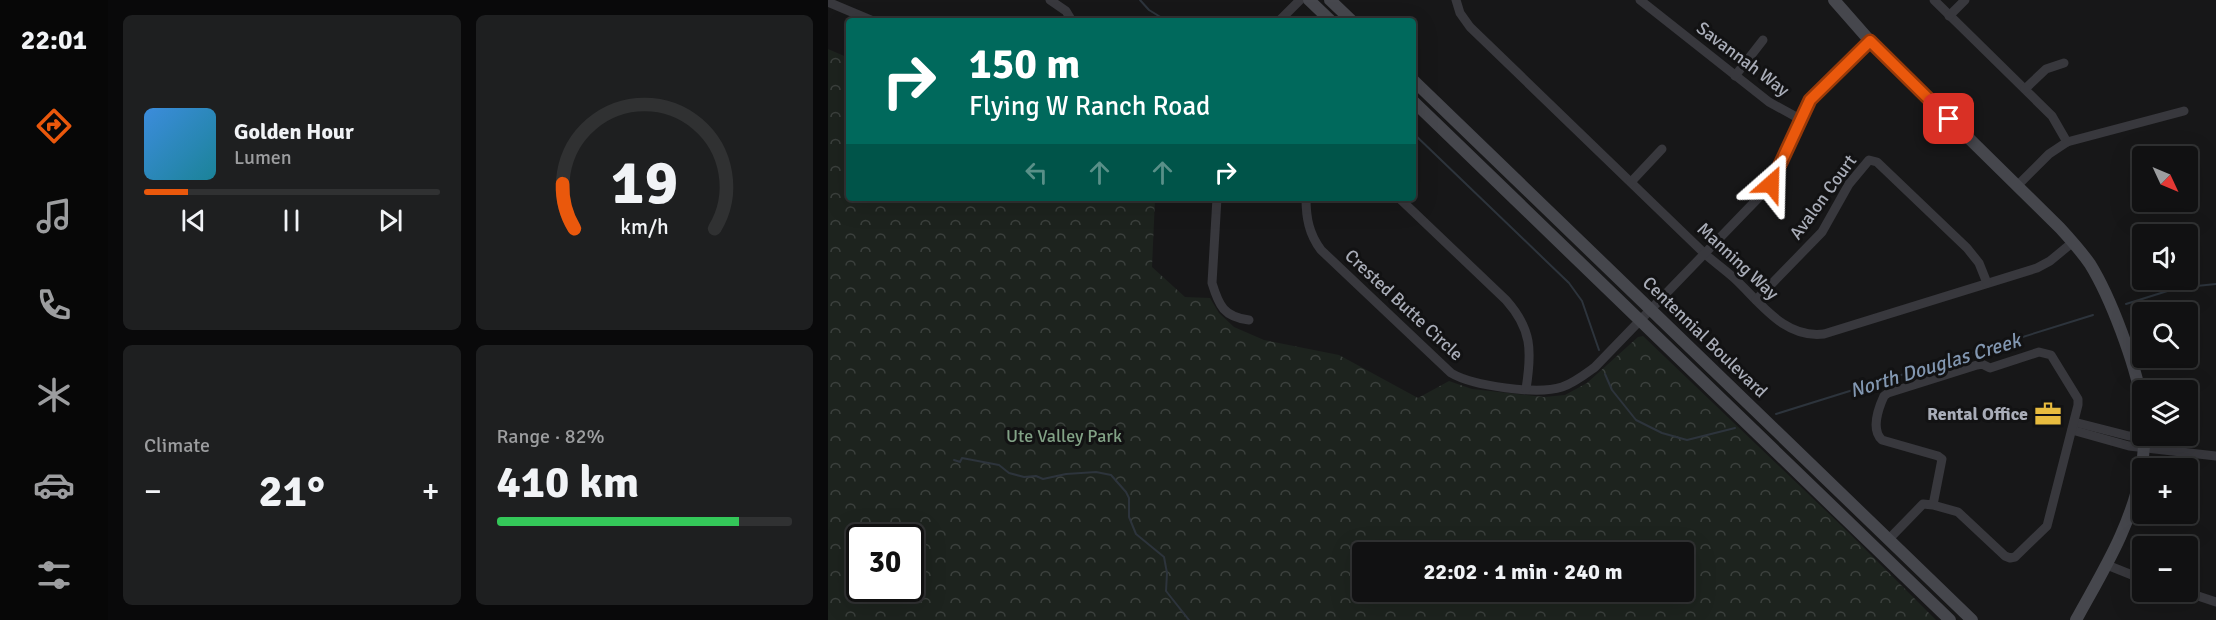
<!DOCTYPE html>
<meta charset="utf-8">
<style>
:root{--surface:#111112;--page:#1e1f20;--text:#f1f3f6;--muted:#9c9d9f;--line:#303132;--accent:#ea580c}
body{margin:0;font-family:Signika,sans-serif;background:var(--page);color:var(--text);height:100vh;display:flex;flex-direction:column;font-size:22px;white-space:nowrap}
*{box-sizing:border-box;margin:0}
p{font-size:20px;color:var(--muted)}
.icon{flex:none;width:33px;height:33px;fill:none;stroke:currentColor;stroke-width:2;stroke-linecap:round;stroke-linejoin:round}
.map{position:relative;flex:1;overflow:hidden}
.side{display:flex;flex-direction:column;gap:15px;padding:15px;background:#09090a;width:720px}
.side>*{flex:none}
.guide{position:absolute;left:18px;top:18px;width:570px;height:183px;border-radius:6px;box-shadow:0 6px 24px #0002,0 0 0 2px var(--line);background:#00695c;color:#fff;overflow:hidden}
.needle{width:39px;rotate:134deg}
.fabs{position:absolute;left:1304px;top:146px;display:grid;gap:12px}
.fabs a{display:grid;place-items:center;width:66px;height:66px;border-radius:6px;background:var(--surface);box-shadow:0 6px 24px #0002,0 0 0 2px var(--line);font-size:30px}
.speed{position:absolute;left:18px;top:524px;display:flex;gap:12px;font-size:30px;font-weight:700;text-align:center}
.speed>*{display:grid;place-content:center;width:78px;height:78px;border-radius:50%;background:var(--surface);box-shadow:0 6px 24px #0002,0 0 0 2px var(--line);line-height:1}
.speed .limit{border:3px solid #111;border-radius:9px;background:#fff;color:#111}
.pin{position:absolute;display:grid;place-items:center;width:51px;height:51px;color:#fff;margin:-26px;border-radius:12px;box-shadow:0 3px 9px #0006}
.me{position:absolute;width:66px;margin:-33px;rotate:25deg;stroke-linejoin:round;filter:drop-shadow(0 0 4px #0008)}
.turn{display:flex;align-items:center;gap:21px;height:126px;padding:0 24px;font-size:27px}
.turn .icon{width:78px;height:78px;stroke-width:2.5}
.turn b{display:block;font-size:42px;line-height:51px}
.lanes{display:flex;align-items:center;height:57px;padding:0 24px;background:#0003;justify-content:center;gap:30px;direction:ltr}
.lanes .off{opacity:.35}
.big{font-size:45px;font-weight:700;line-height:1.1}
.side .tile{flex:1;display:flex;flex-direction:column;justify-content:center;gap:9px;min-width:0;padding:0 21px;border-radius:9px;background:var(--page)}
.side .dial{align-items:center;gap:0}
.dial svg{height:156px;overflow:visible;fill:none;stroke:var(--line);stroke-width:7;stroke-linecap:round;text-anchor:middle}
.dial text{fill:var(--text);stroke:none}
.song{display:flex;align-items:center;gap:18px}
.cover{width:72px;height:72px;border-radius:9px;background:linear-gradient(135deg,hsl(210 70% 55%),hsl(190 70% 35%))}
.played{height:6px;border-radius:3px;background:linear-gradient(90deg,var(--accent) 15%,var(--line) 15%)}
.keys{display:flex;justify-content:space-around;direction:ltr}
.heat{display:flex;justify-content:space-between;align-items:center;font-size:33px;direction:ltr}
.charge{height:9px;border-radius:4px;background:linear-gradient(90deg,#34c759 82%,var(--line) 0)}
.side .tiles{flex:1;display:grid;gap:15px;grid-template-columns:repeat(2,1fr)}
.trip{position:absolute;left:524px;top:542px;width:342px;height:60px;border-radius:6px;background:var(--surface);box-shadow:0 6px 24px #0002,0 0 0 2px var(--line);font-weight:700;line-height:60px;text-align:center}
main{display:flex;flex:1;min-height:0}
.dock{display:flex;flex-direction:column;width:108px;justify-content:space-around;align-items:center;background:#070707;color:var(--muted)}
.dock .icon{width:42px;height:42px}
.dock .selected{color:var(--accent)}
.dock b{font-size:27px;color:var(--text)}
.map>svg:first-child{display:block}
</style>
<main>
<nav class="dock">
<b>22:01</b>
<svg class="icon selected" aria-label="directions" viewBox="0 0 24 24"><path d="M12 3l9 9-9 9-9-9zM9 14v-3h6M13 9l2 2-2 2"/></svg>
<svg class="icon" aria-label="music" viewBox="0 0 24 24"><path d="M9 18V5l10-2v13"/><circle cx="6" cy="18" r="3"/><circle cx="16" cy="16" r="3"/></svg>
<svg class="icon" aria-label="phone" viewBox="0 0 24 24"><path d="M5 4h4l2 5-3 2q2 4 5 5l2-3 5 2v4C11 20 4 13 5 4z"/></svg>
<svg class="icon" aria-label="climate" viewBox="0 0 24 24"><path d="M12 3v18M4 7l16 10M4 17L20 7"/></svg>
<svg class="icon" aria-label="car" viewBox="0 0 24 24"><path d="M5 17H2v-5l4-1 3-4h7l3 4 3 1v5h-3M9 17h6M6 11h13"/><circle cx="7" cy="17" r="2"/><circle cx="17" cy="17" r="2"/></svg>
<svg class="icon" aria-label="filters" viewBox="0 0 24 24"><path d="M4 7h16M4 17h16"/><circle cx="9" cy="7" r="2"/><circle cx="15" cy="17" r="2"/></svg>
</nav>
<section class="side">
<div class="tiles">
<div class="tile">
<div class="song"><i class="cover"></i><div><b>Golden Hour</b><p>Lumen</p></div></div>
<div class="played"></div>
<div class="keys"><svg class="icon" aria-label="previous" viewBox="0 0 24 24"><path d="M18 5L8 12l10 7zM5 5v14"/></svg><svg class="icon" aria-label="pause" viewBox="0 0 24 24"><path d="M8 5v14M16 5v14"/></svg><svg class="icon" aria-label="next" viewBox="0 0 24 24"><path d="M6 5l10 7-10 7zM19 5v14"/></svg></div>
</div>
<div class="tile dial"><svg viewBox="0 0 100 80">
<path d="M14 69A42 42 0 1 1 86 69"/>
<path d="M14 69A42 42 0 0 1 8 46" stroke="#ea580c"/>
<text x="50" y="56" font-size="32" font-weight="700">19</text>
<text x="50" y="72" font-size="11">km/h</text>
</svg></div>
<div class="tile"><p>Climate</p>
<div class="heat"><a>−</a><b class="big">21°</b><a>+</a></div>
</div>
<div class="tile"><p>Range · 82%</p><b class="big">410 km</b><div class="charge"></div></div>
</div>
</section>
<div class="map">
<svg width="1388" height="620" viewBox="0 0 1388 620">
<defs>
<pattern id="forest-crowns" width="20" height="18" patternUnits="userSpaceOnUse" patternTransform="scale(1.5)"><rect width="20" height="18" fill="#1d231e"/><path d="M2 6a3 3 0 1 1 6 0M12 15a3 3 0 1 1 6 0" fill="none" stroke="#3b403d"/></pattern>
</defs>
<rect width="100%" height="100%" fill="#171718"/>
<!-- forest -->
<path fill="url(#forest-crowns)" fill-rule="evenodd" d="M0 49 21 58V198L327 199 324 267 357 297 382 298 391 313 406 327 436 340 511 355 590 398 621 381 644 389 716 397 737 395 759 383 810 337 815 336 1019 531 1108 620H0ZM32 537H82V588H32ZM534 552H855V591H534Z"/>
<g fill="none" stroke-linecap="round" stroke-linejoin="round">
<!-- stream -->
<g stroke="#2d343c" stroke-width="2">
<polyline points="312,0 321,10 339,21"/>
<polyline points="585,133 741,283 754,301 771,350"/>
<polyline points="1298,304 1349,288 1388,284"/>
<polyline points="777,374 784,390 808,420 834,433 859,440 907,428"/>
<polyline points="948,414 1265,315"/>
<polyline points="126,460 132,462 134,458 171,465 181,473 196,477 208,476 215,479 238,474 268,472 283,475 298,492 301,498 301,517 308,534 336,557 339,573 338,591 361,620"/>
</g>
<!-- street -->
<g stroke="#38383d" stroke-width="9">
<polyline points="222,0 238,11 244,21"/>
<path d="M628 0 632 13 642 27 877 254C886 262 896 269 906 278 932 302 956 339 996 334L1209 268 1222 261 1245 242"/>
<polyline points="812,0 941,102 972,119"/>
<polyline points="1106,0 1224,116 1239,142"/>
<polyline points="0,2 45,21"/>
<polyline points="1121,16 1137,0"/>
<polyline points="451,21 472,0"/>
<polyline points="907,76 935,40"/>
<polyline points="1197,89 1218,69 1236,63"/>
<polyline points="803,182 834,149"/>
<polyline points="1189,186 1221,154 1239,142 1356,111"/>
<path d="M389 198 384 283C391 306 396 317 421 320"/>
<path d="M478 198C478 218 481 234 493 250L623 373C645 386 709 395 734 387 746 383 756 375 767 367L939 189C957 166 963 134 977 109 992 82 1020 62 1042 41"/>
<path d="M571 198 678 300C704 329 704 351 698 389"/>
<polyline points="928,300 994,232 1021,184 1041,160 1049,162 1139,248 1151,263 1159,283"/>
<polyline points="1246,422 1301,436 1317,435"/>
<polyline points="1244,430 1301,446 1388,456"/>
<path d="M1060 540 1095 504 1105 505 1130 512 1177 556 1182 558 1187 557 1219 526 1250 405V399L1223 355 1211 352 1162 368 1154 364 1149 365 1060 393 1056 396C1050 409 1043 430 1054 440L1110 456 1114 459 1105 505"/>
<polyline points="1279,565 1314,579"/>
<polyline points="1355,591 1388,602"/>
</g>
<!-- secondary -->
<g stroke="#46474d" stroke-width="12">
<polyline points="481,0 503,21"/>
<polyline points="502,0 524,21"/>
<path d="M1006 0 1042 41 1232 228C1243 240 1253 251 1262 264 1283 298 1307 363 1314 402"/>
<polyline points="585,80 1144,620"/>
<polyline points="585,101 1122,620"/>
<polyline points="1314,468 1317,435"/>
<path d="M1248 620C1276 569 1303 527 1314 469"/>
</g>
</g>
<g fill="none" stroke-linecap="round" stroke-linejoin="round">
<defs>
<polyline id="route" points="943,184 982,100 1042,41 1121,119"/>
</defs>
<!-- route casing -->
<use href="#route" stroke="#983908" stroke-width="15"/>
<!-- route -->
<use href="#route" stroke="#ea580c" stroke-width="10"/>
</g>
<!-- icons -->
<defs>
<symbol id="office-bare" viewBox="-9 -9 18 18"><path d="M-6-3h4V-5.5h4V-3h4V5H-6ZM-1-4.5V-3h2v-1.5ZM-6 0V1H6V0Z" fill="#e8bc3f" stroke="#121213" stroke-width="2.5" paint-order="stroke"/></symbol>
</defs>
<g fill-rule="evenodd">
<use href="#office-bare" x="1201" y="395" width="38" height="38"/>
</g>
<g text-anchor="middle" stroke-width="6" stroke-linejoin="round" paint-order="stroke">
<!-- street labels -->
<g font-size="18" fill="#a9adb8" stroke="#121213">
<text transform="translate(915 59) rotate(37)" y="6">Savannah Way</text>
<text transform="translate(995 197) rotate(-54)" y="6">Avalon Court</text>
<text transform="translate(910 261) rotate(43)" y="6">Manning Way</text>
<text transform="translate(576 305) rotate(43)" y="6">Crested Butte Circle</text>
<text transform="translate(877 337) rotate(44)" y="6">Centennial Boulevard</text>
</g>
<!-- poi labels -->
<g font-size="18" font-weight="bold" fill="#a9adb8" stroke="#121213" text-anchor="end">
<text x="1200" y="420">Rental Office</text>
</g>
<!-- park labels -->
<g font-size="18" fill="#82a286" stroke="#121213">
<text x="236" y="442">Ute Valley Park</text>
</g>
<!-- water labels -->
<g font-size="20" font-style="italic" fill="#8297b1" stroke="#121213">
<text transform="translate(1107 365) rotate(-17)" y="7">North Douglas Creek</text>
</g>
</g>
</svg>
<div class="fabs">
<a><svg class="needle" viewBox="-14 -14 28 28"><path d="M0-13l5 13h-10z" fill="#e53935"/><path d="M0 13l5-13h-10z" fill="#9c9d9f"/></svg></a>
<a><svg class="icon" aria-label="sound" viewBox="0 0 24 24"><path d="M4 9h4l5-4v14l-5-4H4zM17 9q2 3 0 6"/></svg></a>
<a><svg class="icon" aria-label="search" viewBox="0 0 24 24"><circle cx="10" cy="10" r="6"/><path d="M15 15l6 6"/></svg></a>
<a><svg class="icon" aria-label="layers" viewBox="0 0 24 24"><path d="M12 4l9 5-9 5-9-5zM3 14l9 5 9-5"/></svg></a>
<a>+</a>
<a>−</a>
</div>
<div class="speed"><div class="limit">30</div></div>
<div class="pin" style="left:1121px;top:119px;background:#d93025"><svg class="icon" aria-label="arrive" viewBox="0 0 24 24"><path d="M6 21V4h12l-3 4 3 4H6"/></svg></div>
<svg class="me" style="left:943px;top:184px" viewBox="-20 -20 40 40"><path d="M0-17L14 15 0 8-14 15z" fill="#ea580c" stroke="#fff" stroke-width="4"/></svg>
<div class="trip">22:02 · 1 min · 240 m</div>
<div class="guide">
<div class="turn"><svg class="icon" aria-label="right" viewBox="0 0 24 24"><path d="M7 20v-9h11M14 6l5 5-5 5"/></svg><div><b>150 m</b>Flying W Ranch Road</div></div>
<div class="lanes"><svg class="icon off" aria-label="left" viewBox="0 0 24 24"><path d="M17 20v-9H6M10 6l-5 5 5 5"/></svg><svg class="icon off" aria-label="ahead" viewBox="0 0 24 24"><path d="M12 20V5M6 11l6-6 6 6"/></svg><svg class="icon off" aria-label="ahead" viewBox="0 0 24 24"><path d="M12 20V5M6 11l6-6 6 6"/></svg><svg class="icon" aria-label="right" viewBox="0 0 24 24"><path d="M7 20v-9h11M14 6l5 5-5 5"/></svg></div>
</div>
</div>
</main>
